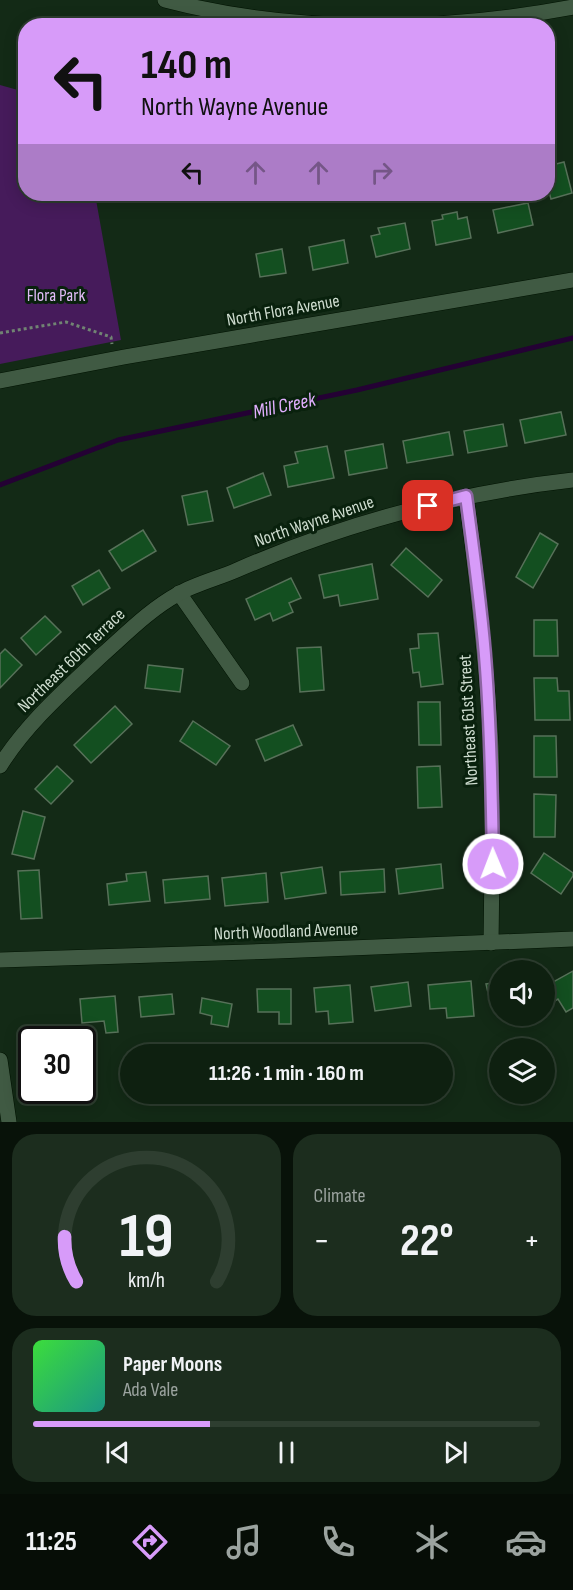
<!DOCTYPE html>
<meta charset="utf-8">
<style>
:root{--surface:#0e2010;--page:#1c2d1e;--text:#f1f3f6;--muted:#9ba39f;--line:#2e3e30;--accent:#d79bf9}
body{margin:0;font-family:"Sofia Sans Condensed",sans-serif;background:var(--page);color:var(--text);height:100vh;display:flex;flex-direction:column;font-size:22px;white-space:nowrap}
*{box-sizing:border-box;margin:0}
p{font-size:20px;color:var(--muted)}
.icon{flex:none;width:33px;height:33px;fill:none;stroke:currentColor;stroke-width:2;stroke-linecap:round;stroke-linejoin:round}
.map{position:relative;height:1122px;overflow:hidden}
.sheet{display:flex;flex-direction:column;gap:12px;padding:12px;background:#081209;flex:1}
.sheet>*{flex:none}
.banner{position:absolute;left:18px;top:18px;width:537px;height:183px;border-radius:24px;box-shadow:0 3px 15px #0003,0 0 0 2px var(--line);background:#d79bf9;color:#111;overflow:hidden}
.buttons{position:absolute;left:489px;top:960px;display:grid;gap:12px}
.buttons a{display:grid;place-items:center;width:66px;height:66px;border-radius:50%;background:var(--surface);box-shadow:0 3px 15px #0003,0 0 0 2px var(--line);font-size:30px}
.speed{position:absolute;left:18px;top:1026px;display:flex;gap:12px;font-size:30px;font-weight:700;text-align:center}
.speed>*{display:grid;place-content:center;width:78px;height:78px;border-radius:50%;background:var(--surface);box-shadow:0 3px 15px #0003,0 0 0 2px var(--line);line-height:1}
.speed .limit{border:3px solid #111;border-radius:9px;background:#fff;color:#111}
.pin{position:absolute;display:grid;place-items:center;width:51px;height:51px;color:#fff;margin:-26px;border-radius:12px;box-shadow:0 3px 9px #0006}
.me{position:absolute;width:66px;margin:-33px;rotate:359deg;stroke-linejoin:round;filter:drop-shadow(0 0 4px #0008)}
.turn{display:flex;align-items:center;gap:21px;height:126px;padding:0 24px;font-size:27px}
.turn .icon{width:78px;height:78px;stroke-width:2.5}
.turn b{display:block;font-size:42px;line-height:51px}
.lanes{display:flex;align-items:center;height:57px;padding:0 24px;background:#0003;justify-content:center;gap:30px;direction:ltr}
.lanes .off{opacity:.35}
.big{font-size:45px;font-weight:700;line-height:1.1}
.sheet .widget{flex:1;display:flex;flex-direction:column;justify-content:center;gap:9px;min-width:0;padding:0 21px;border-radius:24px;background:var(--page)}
.sheet .dial{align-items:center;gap:0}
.dial svg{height:156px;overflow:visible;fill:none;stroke:var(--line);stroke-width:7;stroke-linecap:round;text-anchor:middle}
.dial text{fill:var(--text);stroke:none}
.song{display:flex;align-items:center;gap:18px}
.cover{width:72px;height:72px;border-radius:9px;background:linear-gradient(135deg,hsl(120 70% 55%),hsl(170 70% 35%))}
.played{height:6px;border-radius:3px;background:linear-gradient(90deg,var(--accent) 35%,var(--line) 35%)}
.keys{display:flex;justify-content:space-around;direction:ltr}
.heat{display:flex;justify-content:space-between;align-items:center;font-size:33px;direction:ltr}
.sheet .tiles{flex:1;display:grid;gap:12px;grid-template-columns:1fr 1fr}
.widget:last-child{grid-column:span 2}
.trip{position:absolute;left:120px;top:1044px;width:333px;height:60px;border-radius:30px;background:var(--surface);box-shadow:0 3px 15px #0003,0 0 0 2px var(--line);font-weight:700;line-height:60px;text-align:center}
.menu{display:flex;height:96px;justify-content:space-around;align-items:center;background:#060d06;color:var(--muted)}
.menu .icon{width:42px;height:42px}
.menu .selected{color:var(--accent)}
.menu b{font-size:27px;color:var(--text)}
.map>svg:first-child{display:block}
</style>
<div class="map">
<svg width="573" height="1122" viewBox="0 0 573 1122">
<rect width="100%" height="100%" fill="#132a16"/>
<!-- green -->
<polygon fill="#461b5b" points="0,85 25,92 26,194 95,194 121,340 0,364"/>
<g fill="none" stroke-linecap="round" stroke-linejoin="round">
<!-- stream -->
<polyline stroke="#240134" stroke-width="5" points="0,485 118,440 357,390 573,338"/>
</g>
<!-- building -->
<g fill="#134f20" stroke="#577159" stroke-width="1.5">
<polygon points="548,52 549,52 553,77 548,77 551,96 548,97"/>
<polygon points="564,162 572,193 551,199 548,188 548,166"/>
<polygon points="528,203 533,225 498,233 493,210"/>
<polygon points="457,212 458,219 467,217 471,238 436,245 432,221 443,219 442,215"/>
<polygon points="405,223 410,249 376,257 371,236 380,234 378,228"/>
<polygon points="344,240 348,263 313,270 309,247"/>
<polygon points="282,249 286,273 260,277 256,254"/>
<polygon points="561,412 566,435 525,443 520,420"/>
<polygon points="503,424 507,446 468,453 464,431"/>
<polygon points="449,432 453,455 407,463 403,441"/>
<polygon points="383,444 387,468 349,475 345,451"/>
<polygon points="327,446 334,478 288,487 284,466 298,463 295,452"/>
<polygon points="263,473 271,495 234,508 227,488"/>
<polygon points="207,491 213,521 188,525 182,496"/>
<polygon points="143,530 156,551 122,571 109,551"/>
<polygon points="540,533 558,544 533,588 516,577"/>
<polygon points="406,548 442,580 428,597 391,565"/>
<polygon points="372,564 378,599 340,606 338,595 324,598 319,575"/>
<polygon points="99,570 110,588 83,605 72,586"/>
<polygon points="291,578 301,598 289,603 293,612 273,621 270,613 255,620 246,599"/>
<polygon points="45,616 61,632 36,655 21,638"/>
<polygon points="534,620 557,620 558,656 534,656"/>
<polygon points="438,633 443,684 421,687 419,672 413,673 410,649 419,648 418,634"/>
<polygon points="321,647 324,690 300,692 297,648"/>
<polygon points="5,649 22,665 0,688 0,654"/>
<polygon points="148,665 183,669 180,692 145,688"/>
<polygon points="534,678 557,678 558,691 569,691 570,720 535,720"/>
<polygon points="418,702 440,702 441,745 419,745"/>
<polygon points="115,706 132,724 91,763 74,745"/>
<polygon points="193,721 230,746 216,765 180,741"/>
<polygon points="293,725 302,745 265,761 256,740"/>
<polygon points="534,736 556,736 557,777 534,777"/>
<polygon points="57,766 73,781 51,804 35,789"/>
<polygon points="440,766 442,807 418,808 417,767"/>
<polygon points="534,794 556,795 555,837 534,837"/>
<polygon points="23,811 45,817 34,859 12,854"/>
<polygon points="544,853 573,873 573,876 561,894 531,873"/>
<polygon points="441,864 443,888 399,894 396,869"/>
<polygon points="322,867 326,893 285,899 281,873"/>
<polygon points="384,869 385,892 341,895 340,872"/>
<polygon points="39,870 42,918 21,919 18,871"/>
<polygon points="146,872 150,901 109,905 107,884 127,881 126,874"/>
<polygon points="266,873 268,902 225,906 222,878"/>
<polygon points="208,876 210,899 165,903 163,880"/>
<polygon points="573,971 573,1008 566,1012 558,999 553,1002 544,987"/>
<polygon points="471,981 474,1016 447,1018 446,1008 430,1009 428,985"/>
<polygon points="408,982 411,1006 375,1011 371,987"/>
<polygon points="500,982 500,1005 491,1006 486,984"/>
<polygon points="350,985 353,1022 329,1024 328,1011 316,1012 314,988"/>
<polygon points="257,989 291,989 291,1024 279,1024 279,1012 258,1012"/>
<polygon points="172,994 174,1014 141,1017 139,997"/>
<polygon points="115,996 118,1032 106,1033 104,1021 82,1023 80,999"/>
<polygon points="202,998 232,1004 228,1027 211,1024 212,1016 200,1013"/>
</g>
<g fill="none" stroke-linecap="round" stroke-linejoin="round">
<defs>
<g id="minor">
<path d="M165 0C295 34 441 32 573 7"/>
<polyline points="0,381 124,357 573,280"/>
<path d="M466 496C477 579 487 663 491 746 493 812 492 877 491 943"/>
<polyline points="179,593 242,683"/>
<path d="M0 766C26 724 65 690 101 656 126 634 149 610 178 594 195 584 219 578 237 570 345 523 457 493 573 480"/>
<polyline points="0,960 277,951 573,939"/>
<polyline points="0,1060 9,1122"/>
</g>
</defs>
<!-- minor casing -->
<use href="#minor" stroke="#001302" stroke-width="16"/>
<!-- path -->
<polyline stroke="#718473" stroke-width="3" stroke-dasharray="3 3" stroke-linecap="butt" points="0,333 66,322 111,337 112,344"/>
<!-- minor -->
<use href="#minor" stroke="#405a43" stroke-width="15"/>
</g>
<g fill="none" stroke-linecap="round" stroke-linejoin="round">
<defs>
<path id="route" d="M428 506 466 496C474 554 482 611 486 668 491 734 492 799 493 864"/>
</defs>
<!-- route casing -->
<use href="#route" stroke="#8c65a2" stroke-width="15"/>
<!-- route -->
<use href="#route" stroke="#d79bf9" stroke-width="10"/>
</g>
<g text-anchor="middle" stroke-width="6" stroke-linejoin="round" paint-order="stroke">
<!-- park labels -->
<g font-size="18" fill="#e1bbf7" stroke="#09210d">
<text x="56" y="301">Flora Park</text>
</g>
<!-- street labels -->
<g font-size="18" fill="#cedccf" stroke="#09210d">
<text transform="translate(283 310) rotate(-10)" y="6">North Flora Avenue</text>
<text transform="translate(314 521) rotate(-19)" y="6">North Wayne Avenue</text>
<text transform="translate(71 660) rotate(-44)" y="6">Northeast 60th Terrace</text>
<text transform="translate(468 720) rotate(-93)" y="6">Northeast 61st Street</text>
<text transform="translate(286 931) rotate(-2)" y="6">North Woodland Avenue</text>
</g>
<!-- water labels -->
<g font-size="20" font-style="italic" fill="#e1afff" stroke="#09210d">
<text transform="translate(284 405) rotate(-12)" y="7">Mill Creek</text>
</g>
</g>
</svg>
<div class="buttons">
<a><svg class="icon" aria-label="sound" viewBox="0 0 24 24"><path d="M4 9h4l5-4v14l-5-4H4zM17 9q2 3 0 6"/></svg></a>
<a><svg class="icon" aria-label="layers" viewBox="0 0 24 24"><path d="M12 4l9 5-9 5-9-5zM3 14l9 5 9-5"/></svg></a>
</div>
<div class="speed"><div class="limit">30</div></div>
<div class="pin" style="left:428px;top:506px;background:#d93025"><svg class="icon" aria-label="arrive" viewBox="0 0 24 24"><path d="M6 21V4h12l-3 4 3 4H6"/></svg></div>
<svg class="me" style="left:493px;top:864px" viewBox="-20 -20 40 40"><circle r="17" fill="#d79bf9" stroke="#fff" stroke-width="3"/><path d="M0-11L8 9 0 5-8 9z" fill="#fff"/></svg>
<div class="trip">11:26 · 1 min · 160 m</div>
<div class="banner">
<div class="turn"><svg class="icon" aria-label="left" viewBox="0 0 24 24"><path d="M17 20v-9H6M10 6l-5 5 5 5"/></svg><div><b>140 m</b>North Wayne Avenue</div></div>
<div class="lanes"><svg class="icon" aria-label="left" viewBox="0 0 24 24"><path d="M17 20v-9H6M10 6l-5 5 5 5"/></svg><svg class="icon off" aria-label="ahead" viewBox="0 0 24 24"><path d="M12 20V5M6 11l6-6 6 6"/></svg><svg class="icon off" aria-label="ahead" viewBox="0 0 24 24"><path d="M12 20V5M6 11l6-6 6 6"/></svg><svg class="icon off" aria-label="right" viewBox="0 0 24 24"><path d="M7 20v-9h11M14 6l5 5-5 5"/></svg></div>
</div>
</div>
<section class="sheet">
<div class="tiles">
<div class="widget dial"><svg viewBox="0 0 100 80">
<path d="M14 69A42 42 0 1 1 86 69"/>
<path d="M14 69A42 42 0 0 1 8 46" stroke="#d79bf9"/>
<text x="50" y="56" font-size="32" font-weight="700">19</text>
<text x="50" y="72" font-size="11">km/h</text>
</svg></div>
<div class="widget"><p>Climate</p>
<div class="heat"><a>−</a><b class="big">22°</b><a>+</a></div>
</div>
<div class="widget">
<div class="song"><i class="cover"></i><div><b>Paper Moons</b><p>Ada Vale</p></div></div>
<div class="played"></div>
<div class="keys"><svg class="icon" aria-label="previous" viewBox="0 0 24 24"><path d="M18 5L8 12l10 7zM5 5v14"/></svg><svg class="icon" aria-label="pause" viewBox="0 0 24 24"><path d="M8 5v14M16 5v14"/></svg><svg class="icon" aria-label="next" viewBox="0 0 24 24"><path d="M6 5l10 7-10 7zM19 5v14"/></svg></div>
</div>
</div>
</section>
<nav class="menu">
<b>11:25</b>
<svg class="icon selected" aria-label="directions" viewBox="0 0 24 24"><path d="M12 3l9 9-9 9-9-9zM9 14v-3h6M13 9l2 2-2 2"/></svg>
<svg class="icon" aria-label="music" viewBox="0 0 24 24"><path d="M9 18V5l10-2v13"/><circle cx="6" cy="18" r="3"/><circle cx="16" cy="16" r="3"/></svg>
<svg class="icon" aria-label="phone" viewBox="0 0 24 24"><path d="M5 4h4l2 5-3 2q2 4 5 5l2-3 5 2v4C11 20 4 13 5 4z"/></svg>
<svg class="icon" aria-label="climate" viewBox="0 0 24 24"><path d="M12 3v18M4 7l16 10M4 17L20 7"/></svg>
<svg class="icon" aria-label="car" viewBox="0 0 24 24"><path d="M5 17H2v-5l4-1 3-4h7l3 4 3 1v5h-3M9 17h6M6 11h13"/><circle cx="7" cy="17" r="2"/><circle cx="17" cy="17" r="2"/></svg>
</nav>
